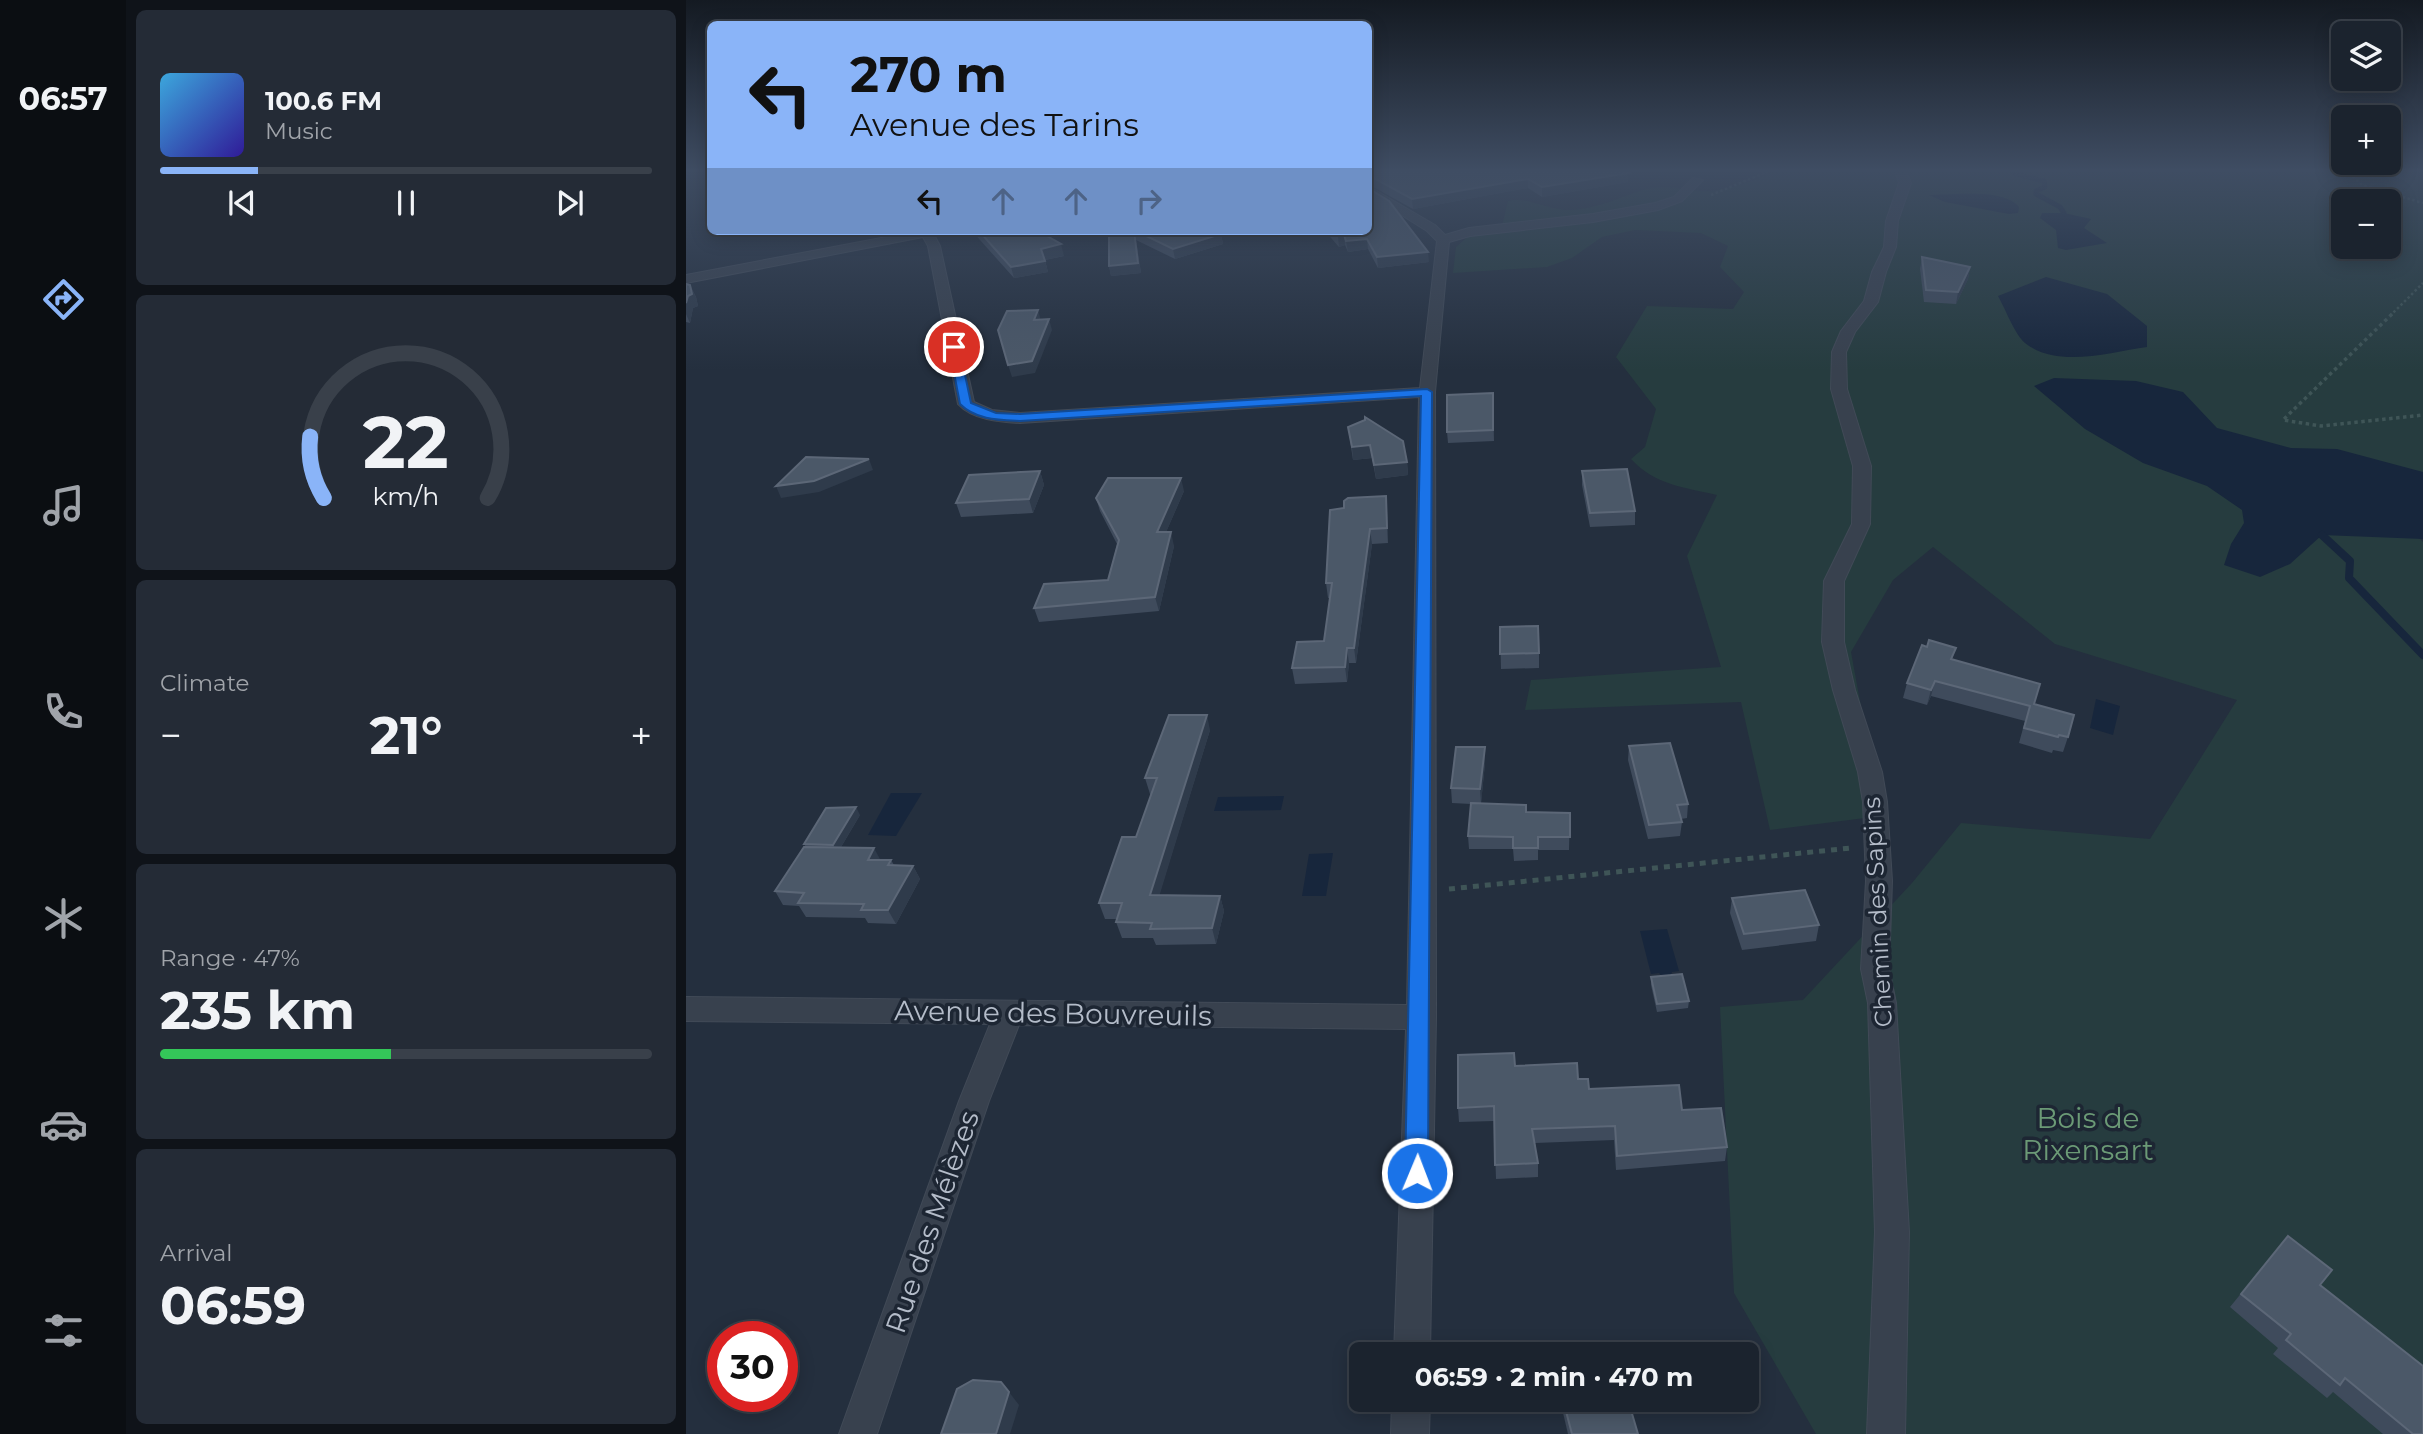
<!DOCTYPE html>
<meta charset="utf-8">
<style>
:root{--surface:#1b232e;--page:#242b36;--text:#f1f3f6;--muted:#a0a4aa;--line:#39404a;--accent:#8ab4f8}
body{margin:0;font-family:Montserrat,sans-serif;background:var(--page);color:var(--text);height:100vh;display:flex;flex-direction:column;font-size:26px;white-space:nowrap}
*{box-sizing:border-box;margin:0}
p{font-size:23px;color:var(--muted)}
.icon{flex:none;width:38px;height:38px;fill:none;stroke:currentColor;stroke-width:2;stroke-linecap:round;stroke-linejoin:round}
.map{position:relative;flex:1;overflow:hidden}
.details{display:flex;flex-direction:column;gap:10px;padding:10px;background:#0f1319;width:560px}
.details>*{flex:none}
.top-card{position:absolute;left:21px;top:21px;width:665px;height:214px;border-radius:10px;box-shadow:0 4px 18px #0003,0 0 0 2px var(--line);background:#8ab4f8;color:#111;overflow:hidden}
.tools{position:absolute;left:1645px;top:21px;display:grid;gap:14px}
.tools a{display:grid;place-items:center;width:70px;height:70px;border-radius:10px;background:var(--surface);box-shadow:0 4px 18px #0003,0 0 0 2px var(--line);font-size:35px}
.speed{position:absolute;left:21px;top:1321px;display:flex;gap:14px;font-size:35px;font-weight:700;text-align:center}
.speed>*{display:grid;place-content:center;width:91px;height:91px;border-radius:50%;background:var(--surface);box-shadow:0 4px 18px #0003,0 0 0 2px var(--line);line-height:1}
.speed .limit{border:10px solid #d22;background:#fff;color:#111}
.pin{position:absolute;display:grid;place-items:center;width:60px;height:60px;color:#fff;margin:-30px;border:4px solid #fff;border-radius:50%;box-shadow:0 2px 7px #0007}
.me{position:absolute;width:77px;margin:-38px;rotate:1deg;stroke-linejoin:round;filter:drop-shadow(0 0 5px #0008)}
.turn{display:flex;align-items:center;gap:24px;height:147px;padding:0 28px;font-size:32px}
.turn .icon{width:91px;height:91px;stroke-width:2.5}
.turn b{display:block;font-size:49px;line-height:60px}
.lanes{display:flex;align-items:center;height:66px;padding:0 28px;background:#0003;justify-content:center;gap:35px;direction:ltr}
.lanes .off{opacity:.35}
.big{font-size:52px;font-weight:700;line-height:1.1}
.details .card{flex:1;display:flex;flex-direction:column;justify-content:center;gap:10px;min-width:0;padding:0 24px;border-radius:10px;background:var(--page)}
.details .dial{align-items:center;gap:0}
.dial svg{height:182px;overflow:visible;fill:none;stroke:var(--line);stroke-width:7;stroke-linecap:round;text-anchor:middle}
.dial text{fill:var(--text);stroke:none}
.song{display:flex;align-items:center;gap:21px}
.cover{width:84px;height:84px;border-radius:10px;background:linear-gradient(135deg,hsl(200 70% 55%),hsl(250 70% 35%))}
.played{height:7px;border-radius:4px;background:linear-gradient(90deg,var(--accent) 20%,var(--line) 20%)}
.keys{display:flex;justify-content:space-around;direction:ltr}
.heat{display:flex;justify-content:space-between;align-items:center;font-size:38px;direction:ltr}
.charge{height:10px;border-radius:5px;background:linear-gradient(90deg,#34c759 47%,var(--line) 0)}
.trip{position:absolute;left:663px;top:1342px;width:410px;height:70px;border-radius:10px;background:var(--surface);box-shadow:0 4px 18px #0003,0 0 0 2px var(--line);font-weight:700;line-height:70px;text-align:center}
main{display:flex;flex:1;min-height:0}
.tabs{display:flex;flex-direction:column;width:126px;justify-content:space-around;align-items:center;background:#0b0e12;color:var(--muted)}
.tabs .icon{width:49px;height:49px}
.tabs .on{color:var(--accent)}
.tabs b{font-size:32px;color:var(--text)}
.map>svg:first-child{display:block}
</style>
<main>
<nav class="tabs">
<b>06:57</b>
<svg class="icon on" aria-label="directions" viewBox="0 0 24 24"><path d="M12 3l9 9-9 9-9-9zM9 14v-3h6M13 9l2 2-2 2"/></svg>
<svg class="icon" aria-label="music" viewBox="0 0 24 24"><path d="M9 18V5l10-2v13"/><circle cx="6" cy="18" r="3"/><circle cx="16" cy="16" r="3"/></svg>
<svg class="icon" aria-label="phone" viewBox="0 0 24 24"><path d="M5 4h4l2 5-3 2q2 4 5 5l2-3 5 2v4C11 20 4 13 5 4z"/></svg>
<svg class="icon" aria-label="climate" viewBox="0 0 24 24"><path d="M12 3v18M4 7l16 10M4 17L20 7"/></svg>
<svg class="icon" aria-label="car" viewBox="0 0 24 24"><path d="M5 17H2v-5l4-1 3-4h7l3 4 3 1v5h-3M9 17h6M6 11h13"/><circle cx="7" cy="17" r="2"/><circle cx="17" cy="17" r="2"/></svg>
<svg class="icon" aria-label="filters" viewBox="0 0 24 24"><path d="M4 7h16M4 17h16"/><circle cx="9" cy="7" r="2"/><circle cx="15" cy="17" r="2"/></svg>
</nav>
<section class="details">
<div class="card">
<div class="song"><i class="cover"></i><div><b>100.6 FM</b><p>Music</p></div></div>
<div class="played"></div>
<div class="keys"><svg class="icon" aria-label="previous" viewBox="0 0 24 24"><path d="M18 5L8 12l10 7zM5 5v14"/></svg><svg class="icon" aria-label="pause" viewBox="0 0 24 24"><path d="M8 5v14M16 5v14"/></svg><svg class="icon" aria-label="next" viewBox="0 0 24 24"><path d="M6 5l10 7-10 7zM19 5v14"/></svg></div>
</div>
<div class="card dial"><svg viewBox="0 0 100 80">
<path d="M14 69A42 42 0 1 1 86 69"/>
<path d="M14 69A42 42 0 0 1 8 42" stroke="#8ab4f8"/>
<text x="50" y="56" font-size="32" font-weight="700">22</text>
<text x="50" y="72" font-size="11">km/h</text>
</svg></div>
<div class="card"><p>Climate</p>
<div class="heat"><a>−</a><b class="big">21°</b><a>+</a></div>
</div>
<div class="card"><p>Range · 47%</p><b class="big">235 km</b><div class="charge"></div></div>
<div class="card"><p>Arrival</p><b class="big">06:59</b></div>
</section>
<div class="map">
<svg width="1737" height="1434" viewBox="0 0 1737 1434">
<rect width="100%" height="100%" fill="#242f3e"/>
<!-- green -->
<path fill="#263c3f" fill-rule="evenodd" d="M1093 169H1737V496L1696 500 1737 542V1434H1130L1048 1293 1034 1007 1117 1000 1226 883 1275 823 1464 839 1551 700 1369 644 1247 547 1207 580 1165 652 1195 816 1084 830 1055 702 839 710 845 680 1035 667 1001 556 1031 495C997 487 969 485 945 459L959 447 970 409 930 357 961 306 1047 309 1058 292 1034 267 1042 246 1015 233 949 230 916 237 886 258 861 267 767 273 770 247 786 233 816 226 822 201C842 196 863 211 884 210 911 209 932 198 957 190 977 183 1000 191 1021 191 1040 191 1076 178 1093 169ZM1657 201H1703V247H1657Z"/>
<!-- water -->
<g fill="#17263c">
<path d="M1243 195C1266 195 1318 188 1333 207L1332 213 1323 214 1259 202Z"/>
<polygon points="1356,213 1378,213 1405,219 1398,228 1421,243 1380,250 1372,248 1370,230 1354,218"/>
<path d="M1360 277 1421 294 1461 326V347C1424 352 1372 369 1339 343 1328 333 1320 310 1312 296Z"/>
<polygon points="1368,378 1450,381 1497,392 1531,428 1605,448 1651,449 1737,472 1737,539 1636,535 1604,564 1574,577 1538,565 1545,544 1558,523 1556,510 1521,486 1457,463 1399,429 1348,386"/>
<polygon points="1410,699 1434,706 1427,735 1404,728"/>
<polygon points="205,793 236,793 210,836 182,835"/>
<polygon points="598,796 595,810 528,811 532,797"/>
<polygon points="647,853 640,896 616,896 623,854"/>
<polygon points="981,929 993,971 986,972 984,978 978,979 973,973 965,974 954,931"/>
</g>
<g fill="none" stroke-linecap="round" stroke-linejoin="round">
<!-- stream-far1 -->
<polyline stroke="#17263c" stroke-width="5" points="1323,169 1330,174 1358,181 1359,187 1350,191 1350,194 1374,207 1378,213"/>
<!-- stream -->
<polyline stroke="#17263c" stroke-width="8" points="1636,535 1664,561 1663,578 1737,655"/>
<defs>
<g id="minor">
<polygon points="1208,169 1219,169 1225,183 1212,221 1210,247 1200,272 1192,302 1169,332 1160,352 1161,389 1185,466 1184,524 1158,581 1158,642 1169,690 1196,772 1201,802 1206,881 1203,969 1210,1003 1223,1232 1219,1434 1181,1434 1189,1232 1182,1003 1175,969 1180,881 1177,802 1172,772 1147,690 1136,642 1138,581 1166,524 1167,466 1145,389 1146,352 1155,331 1178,301 1186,272 1198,247 1200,221 1213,183"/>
<path d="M1007 178 1017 180 996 201 972 210 907 222 784 236 763 242 749 392 750 1017 744 1354H708L720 1029 333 1025 303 1101 191 1434H153L273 1101 304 1024 0 1021V997L721 1005 733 397 334 423C313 422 287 420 272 404L242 246 237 237 0 283V275L232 231H246L254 246 288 402 306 410 334 413 734 388 751 241 741 231 682 194V186L749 225 759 235 783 228 907 214 969 203 988 197Z"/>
<polygon points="706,1400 744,1400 743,1434 705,1434"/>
</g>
</defs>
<!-- minor casing -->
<use href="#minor" stroke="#414a57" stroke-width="2"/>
<!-- path-far2 -->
<g stroke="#3f5557" stroke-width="2.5" stroke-dasharray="2.5 2.5" stroke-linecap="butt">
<polyline points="1660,169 1676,185 1737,203"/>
<polyline points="1025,195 1088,169"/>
<polyline points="1704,316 1737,283"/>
</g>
<!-- path-far1 -->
<polyline stroke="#3f5557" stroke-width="3.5" stroke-dasharray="3.5 3.5" stroke-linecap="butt" points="1706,314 1597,420 1635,426 1737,415"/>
<!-- path -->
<polyline stroke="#3f5557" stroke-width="5" stroke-dasharray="6 6" stroke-linecap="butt" points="763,889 1165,848"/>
<!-- minor -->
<use href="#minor" fill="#38414e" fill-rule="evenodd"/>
</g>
<!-- wall -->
<g fill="#3f4b5c">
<polygon points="682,169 942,169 942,182 856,197 842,188 727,209 682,184"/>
<polygon points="286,231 352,231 378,256 359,260 362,272 328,278"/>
<polygon points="433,231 526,231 535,234 537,244 489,259 450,240 455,273 425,276 423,266"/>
<polygon points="639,231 682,231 743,262 692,268 682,249 662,252 659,245 653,247"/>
<polygon points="1236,257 1284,267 1282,279 1270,304 1238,302 1234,269"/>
<polygon points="0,284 4,285 10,297 12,306 7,308 4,323 0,322"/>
<polygon points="807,393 808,441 762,443 761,432"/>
<polygon points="662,427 721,462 722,475 690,479 686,458 667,460"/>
<polygon points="354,471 358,485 347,513 275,517 270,503"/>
<polygon points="896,471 949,511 949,525 904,527 896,485"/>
<polygon points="498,491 480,532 488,546 473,611 353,622 348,608 422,580 431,544 414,511 410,498"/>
<polygon points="701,510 702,543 686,544 670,663 663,663 661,682 609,684 606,668 638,641 644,598 642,598 640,583"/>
<polygon points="814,627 853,653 853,668 815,669"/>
<polygon points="1241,647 1270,648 1266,659 1348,704 1382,737 1377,752 1367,750 1366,753 1333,743 1339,721 1245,696 1241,705 1217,698 1221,683"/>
<polygon points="524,730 473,895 534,896 538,911 530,944 470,945 467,938 436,938 430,922 431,919 419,919 413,903 450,837 465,794 464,794 459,778"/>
<polygon points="943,746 1002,804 1001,818 995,819 996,822 994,836 962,839 942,760"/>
<polygon points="799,747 799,763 795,803 840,805 841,812 884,813 883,850 852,850 852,860 828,861 827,849 783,849 782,836 785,804 766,803 765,788"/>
<polygon points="174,815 155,847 195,860 205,860 208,865 227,866 234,879 210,924 182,923 179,918 120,917 113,906 97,905 89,891 120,847 118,844"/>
<polygon points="1046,898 1133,925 1130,941 1056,950 1044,913"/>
<polygon points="965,977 1003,1001 1002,1008 971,1012 965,985"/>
<polygon points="829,1066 892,1079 903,1089 996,1110 1041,1147 1039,1161 930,1170 928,1140 849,1143 852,1163 852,1177 810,1179 808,1121 773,1122 772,1108"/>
<polygon points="1602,1236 1634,1285 1737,1434 1697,1434 1647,1392 1641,1398 1587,1354 1592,1348 1544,1307"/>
<polygon points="874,1400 942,1400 952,1434 882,1434"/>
</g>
<!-- shaded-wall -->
<g fill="#2f3b4b">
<polygon points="930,169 942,169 942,182 856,197 856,187"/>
<polygon points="842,179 842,188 727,209 726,199"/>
<polygon points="448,231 455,273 425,276 423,266"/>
<polygon points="535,234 537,244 489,259 487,249"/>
<polygon points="658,235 659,245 653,247 652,236"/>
<polygon points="681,239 682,249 662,252 660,241"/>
<polygon points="375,244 378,256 358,260 355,249"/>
<polygon points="742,252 743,262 692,268 691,257"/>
<polygon points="359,261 362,272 328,278 325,267"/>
<polygon points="1284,267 1282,279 1270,304 1272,292"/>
<polygon points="4,285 10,297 12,306 7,308 4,323 0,314 0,303"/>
<polygon points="352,310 355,321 348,320"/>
<polygon points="363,319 366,330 349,373 326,377 322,365"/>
<polygon points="684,445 686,458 667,460 666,447"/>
<polygon points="183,459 187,470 133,492 95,498 90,486"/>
<polygon points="721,462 722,475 690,479 688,465"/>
<polygon points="354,471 358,485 347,513 343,499"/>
<polygon points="495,478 498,491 474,546 471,532"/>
<polygon points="700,496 701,510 702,543 701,528"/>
<polygon points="684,529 686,544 670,663 668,648"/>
<polygon points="485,532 488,546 473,611 469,597"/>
<polygon points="661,648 663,663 661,682 659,667"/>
<polygon points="1249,681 1245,696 1241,705 1245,690"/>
<polygon points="521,715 524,730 469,910 464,895"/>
<polygon points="799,747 799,763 795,804 794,789"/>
<polygon points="170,807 174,815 152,852 147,845"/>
<polygon points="188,848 195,861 182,860"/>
<polygon points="227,866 234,879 210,924 202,910"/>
<polygon points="534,896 538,911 530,944 526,928"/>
<polygon points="323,1392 333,1405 324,1434 310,1434"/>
</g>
<!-- building -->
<g fill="#4b5868" stroke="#5c6777" stroke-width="2">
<polygon points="682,169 936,169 943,173 856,187 842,179 726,199 682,175"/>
<polygon points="682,188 703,201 742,252 691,257 681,239 660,241 658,235 652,236 647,231 682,231"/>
<polygon points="293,231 352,231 375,244 355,249 359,261 325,267"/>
<polygon points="433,231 448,231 452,263 423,266 423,233"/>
<polygon points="450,231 526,231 535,234 487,249"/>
<polygon points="1236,257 1284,267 1272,292 1240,290"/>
<polygon points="0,284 4,285 6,294 2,296 0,303"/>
<polygon points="352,310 348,320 363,319 346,361 322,365 312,330 321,311"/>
<polygon points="807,393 807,430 761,432 761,395"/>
<polygon points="679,417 717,441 721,462 688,465 684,445 666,447 662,427 679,420"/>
<polygon points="120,457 183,459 128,481 90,486"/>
<polygon points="941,469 949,511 904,513 896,471"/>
<polygon points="354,471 343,499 270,503 283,475"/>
<polygon points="422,478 495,478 471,532 485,532 469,597 348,608 358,584 422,580 433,540 410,498"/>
<polygon points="700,496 701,528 684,529 668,648 661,648 659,667 606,668 611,642 638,641 646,583 640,583 644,510 658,508 658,501 662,498"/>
<polygon points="852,626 853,653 814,654 814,627"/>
<polygon points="1243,640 1270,648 1265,659 1354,684 1348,704 1388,715 1382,737 1373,735 1372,737 1338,728 1344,706 1249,681 1245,690 1221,683 1236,645 1241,647"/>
<polygon points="483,715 521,715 464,895 534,896 526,928 464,929 466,923 430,922 436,903 413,903 436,837 450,837 471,778 459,778"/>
<polygon points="984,743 1002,804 991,805 996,822 963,825 943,746"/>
<polygon points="770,747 799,747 794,789 765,788"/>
<polygon points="785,803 840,805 840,812 884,813 884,837 852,837 852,848 827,848 827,837 782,836"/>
<polygon points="170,807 147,845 118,844 140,808"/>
<polygon points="118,847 188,848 182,860 205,860 202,865 227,866 202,910 175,910 178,904 112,903 118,893 89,891"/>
<polygon points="1119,890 1133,925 1058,934 1046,898"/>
<polygon points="996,974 1003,1001 971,1004 965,977"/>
<polygon points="828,1053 829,1066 891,1063 892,1079 902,1079 903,1089 993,1085 996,1110 1035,1108 1041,1147 931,1156 929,1126 846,1129 852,1163 809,1165 808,1106 772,1108 772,1055"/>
<polygon points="1602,1236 1646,1270 1634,1285 1737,1366 1737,1434 1727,1434 1659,1378 1654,1385 1600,1340 1605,1334 1555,1294"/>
<polygon points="287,1380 315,1382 323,1392 310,1434 255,1434 271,1389"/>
<polygon points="877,1400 942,1400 952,1434 886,1434"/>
</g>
<!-- sky -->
<linearGradient id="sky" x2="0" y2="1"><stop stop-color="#141a22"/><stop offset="0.46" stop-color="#3f4d63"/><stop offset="1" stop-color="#3f4d63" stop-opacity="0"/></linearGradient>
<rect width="1737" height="370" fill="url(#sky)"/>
<!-- route -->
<path fill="#1a73e8" stroke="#114b97" stroke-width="2" d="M268 344 273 347 285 403 310 413 334 414 741 389 746 392 742 1173 739 1181 731 1184 723 1181 719 1173 735 396 334 421C313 420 290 420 274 404L263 347Z"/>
<g text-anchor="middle" stroke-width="7" stroke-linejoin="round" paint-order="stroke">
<!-- street labels -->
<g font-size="24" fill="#b4bcc9" stroke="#1d2633">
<text transform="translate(1192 912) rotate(-93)" y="8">Chemin des Sapins</text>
</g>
<!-- near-street labels -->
<g font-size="28" fill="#b4bcc9" stroke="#1d2633">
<text transform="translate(367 1013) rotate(1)" y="10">Avenue des Bouvreuils</text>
<text transform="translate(246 1222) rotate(-71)" y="10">Rue des Mélèzes</text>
</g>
<!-- near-park labels -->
<g font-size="28" fill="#6b9a76" stroke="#1d2633">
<text x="1402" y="1128">Bois de<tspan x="1402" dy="32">Rixensart</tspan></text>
</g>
</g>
</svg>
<div class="tools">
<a><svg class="icon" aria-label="layers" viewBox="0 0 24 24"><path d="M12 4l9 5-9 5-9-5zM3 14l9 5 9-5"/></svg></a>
<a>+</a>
<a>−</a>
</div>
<div class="speed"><div class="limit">30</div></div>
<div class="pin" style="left:268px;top:347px;background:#d93025"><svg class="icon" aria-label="arrive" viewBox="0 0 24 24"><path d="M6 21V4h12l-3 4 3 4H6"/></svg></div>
<svg class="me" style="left:731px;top:1173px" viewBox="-20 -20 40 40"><circle r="17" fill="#1a73e8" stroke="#fff" stroke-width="3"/><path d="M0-11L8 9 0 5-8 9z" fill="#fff"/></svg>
<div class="trip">06:59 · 2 min · 470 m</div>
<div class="top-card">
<div class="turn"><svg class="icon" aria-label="left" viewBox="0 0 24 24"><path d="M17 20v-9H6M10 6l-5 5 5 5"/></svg><div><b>270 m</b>Avenue des Tarins</div></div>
<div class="lanes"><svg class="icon" aria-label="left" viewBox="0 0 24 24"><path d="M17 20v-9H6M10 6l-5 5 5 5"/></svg><svg class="icon off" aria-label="ahead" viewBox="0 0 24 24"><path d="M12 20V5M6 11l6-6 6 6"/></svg><svg class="icon off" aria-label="ahead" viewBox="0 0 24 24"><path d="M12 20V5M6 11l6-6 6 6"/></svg><svg class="icon off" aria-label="right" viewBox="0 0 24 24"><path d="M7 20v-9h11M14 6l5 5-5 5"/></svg></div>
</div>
</div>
</main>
